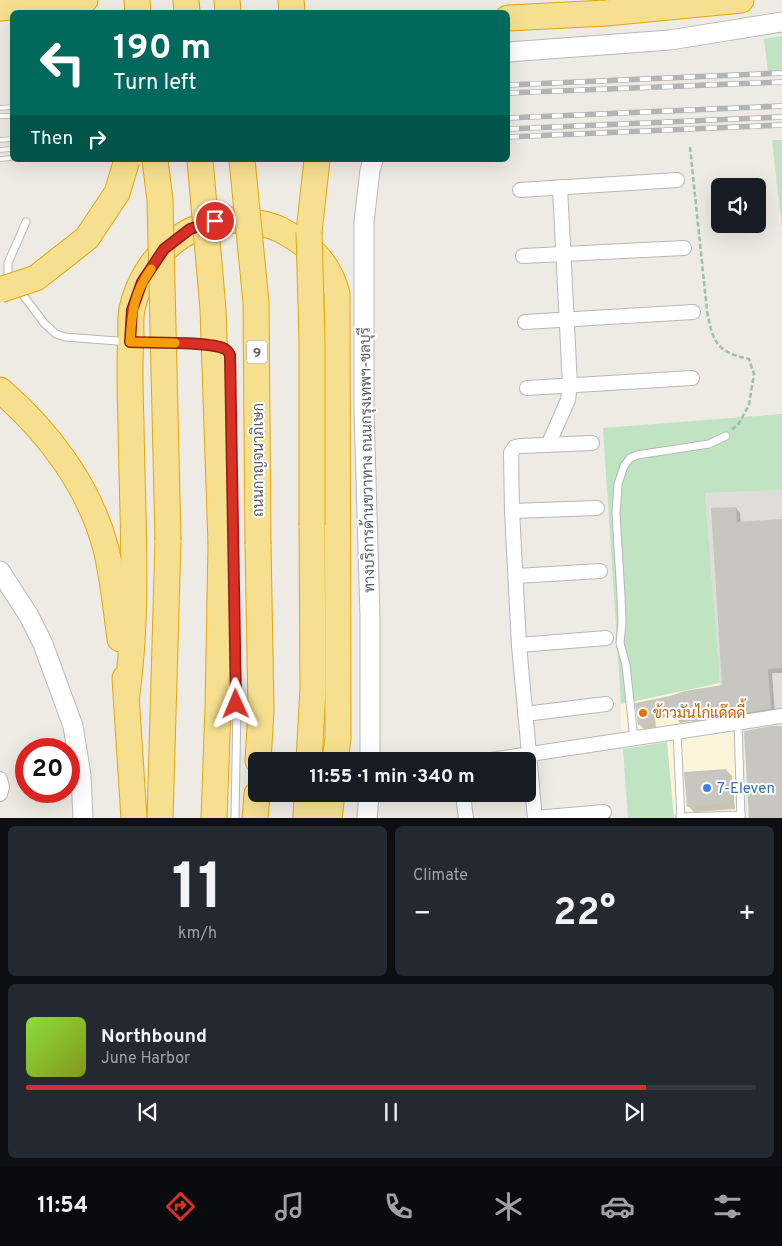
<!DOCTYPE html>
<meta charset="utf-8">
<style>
:root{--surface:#171b24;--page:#242831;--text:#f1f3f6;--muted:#9ea1a6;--line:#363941;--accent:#d93025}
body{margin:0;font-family:Overpass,Sarabun,sans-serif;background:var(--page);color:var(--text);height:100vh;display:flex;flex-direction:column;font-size:19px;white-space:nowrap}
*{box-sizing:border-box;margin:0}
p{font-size:16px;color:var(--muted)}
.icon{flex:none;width:28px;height:28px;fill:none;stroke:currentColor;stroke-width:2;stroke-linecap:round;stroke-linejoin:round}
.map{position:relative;height:818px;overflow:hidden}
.side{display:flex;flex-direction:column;gap:8px;padding:8px;background:#0d0f14;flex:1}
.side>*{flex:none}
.hud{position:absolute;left:10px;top:10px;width:500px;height:152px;border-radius:8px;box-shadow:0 5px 20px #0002;background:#00695c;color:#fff;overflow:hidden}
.tools{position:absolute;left:711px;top:178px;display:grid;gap:10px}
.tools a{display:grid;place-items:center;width:55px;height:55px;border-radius:8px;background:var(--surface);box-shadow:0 5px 20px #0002;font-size:25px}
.speed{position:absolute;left:15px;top:738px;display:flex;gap:10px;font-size:25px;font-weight:700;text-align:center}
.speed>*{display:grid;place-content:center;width:65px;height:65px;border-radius:50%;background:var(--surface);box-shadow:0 5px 20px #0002;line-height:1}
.speed .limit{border:8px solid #d22;background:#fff;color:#111}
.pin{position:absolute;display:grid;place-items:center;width:42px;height:42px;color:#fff;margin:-21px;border:2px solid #fff;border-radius:50%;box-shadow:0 1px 5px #0007}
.me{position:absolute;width:55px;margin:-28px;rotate:359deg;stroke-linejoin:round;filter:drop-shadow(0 0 4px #0008)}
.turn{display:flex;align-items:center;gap:18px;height:105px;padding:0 20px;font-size:22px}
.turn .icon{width:65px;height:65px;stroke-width:2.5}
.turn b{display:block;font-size:35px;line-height:42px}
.then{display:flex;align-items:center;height:48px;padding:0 20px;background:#0003;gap:10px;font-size:19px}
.big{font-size:38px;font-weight:700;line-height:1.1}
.side .card{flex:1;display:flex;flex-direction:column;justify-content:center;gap:8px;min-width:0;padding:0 18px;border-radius:8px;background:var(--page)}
.side .dial{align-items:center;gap:0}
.dial b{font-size:65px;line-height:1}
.song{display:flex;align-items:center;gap:15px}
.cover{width:60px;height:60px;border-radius:8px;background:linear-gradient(135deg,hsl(90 70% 55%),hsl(70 70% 35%))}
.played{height:5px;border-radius:2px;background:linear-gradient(90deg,var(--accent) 85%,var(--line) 85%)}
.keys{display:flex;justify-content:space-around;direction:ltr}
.heat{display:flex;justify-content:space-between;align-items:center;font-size:28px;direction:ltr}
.side .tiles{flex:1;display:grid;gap:8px;grid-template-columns:1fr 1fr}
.card:last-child{grid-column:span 2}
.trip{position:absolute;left:248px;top:752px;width:288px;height:50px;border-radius:8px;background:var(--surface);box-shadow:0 5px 20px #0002;font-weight:700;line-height:50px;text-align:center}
.tabs{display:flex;height:80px;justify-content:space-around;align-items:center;background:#090b0e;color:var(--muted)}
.tabs .icon{width:35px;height:35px}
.tabs .selected{color:var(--accent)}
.tabs b{font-size:22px;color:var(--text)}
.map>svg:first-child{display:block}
</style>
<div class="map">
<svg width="782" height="819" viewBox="0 0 782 819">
<rect width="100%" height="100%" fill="#edebe3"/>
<!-- commercial -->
<polygon fill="#fcf5d9" points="720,683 723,719 742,727 745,814 673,814 667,742 623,749 621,729 621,704"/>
<!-- industrial -->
<polygon fill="#deddd7" points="782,490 782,711 723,720 705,493"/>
<!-- green -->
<g fill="#c0e3c1">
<polygon points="782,36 782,71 768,72 764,39"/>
<polygon points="772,140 782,140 782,227"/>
<polygon points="782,414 782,490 705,493 720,683 621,704 603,428"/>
<polygon points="667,742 674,818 628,818 623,749"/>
</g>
<!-- shadow -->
<g fill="#0003">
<polygon points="736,508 740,513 741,523 782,520 782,673 772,673 775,713 695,725 691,721 680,723 675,716 655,719 656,727 644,729 639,724 637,704 723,686"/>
<polygon points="726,770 732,776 735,809 694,812 688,806"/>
</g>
<!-- building -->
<g fill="#c8c6c0">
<polygon points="736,507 737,522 782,519 782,668 768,669 771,709 690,721 689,716 674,719 673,711 651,715 652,723 638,725 635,703 670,696 685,691 722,685 711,508"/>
<polygon points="772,726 782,726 782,819 749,819 744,731"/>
<polygon points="726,769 729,803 687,807 684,772"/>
</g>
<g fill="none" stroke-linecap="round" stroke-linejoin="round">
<defs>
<g id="service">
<polyline points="26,222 8,263 8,275 44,323 56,334 65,337 130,342 188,343 209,346"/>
<polyline points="220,347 226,349 230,355 237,704 235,819"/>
<polyline points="738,723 741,819"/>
<polyline points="677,732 681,819"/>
<polyline points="634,739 626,665 620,643 622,623 621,596 616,514 618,484 624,466 630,458 637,455 709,444 726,436"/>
<polyline points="680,817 741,815"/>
</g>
<g id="minor">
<polyline points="520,190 677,180"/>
<polyline points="523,256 684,248"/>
<polyline points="525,322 693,312"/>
<polyline points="527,388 692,378"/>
<polyline points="548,445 568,400 570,385 560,187"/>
<polyline points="512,511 597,508"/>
<polyline points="516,576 600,571"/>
<polyline points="519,645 606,638"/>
<polyline points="525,714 606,704"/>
<polyline points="484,761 782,716"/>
<polyline points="0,779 2,787 0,794"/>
<polyline points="463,794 466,819"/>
<polyline points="535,818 604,812"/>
<polyline points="535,819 519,645 512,511 511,453 515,447 520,446 592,443"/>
</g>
<g id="secondary">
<polyline points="508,52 670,40 782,22"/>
<polyline points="0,571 29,616 43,644 73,726 81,775 83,819"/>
<polyline points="370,761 370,617 364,410 364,222 370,170 373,160"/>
<polyline points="367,819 369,794"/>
</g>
<g id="motorway">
<polyline points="137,0 138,12"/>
<polyline points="186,0 187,12"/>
<polyline points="227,0 228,12"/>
<polyline points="291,0 292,12"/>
<polyline points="0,8 85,0"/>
<polyline points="508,18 606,13 741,0"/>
<polyline points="309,232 317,160"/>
<path d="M0 390C48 431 90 487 106 549 113 578 116 609 120 639"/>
<polyline points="258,544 261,710 258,761"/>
<polyline points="125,678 134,819"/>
<path d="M127 694C139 605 132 513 131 423 130 394 129 365 131 336 131 327 130 318 132 309 144 254 195 210 253 222 262 224 271 225 279 229 308 244 329 261 337 294L338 738 335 761"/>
<polyline points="309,761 313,688 312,525"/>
<polyline points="160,819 168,540"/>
<polyline points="214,819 218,708 221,544"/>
<polyline points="255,819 257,794"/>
<polyline points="306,819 307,794"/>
<polyline points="329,819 332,794"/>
</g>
</defs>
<!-- service casing -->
<use href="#service" stroke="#b5b8bc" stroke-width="9"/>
<!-- minor casing -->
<use href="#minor" stroke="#b5b8bc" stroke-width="16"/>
<!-- secondary casing -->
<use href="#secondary" stroke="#b6b9be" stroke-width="21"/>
<!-- motorway casing -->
<use href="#motorway" stroke="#e2a60d" stroke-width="27"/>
<!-- path -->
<path stroke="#9ac3a7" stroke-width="2.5" stroke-dasharray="5 2.5" stroke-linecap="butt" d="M690 147 707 311C713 342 716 352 749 359L754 374 749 405 739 423 732 430"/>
<!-- service -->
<use href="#service" stroke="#fff" stroke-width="7"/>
<!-- minor -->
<use href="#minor" stroke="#fff" stroke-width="14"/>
<!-- secondary -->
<use href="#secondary" stroke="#fff" stroke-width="19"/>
<!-- motorway -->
<use href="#motorway" stroke="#f6e090" stroke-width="25"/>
<defs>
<g id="rail">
<polyline points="508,85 782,73"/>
<polyline points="508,93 782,82"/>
<polyline points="0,108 12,107"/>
<polyline points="0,116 12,116"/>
<polyline points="508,118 782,106"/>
<polyline points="508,129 782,117"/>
<polyline points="508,137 782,125"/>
<polyline points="0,140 12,139"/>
<polyline points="0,150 12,149"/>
<polyline points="0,159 12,158"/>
</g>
</defs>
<!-- rail casing -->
<use href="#rail" stroke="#b3b4b4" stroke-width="5.5"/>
<!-- rail -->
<use href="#rail" stroke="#fff" stroke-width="4" stroke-dasharray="11" stroke-linecap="butt"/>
<defs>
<g id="motorway-bridge">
<polyline points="155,160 160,200 168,540"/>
<polyline points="200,160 213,309 221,544"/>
<polyline points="242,160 256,302 258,544"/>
<polyline points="309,232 312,342 312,525"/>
<polyline points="0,290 36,278 87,238 117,193 127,160"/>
</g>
</defs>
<!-- motorway-bridge casing -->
<use href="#motorway-bridge" stroke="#e2a60d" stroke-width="27" stroke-linecap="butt"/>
<!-- motorway-bridge -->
<use href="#motorway-bridge" stroke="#f6e090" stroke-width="25"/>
</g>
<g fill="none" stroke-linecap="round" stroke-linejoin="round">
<defs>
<path id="route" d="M215 221 190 229 164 249 142 282 132 310 130 342C149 343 211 341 225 349 227 350 229 353 230 355L236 704"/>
</defs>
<!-- route casing -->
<use href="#route" stroke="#8d1f18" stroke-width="12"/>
<!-- route -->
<use href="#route" stroke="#d93025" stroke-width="9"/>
<!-- slow -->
<path stroke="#f59e0b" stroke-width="9" d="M151 269C133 295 132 312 130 342L175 343"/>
</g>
<!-- markers -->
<circle fill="#e8710a" stroke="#fff" stroke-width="2" cx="643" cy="713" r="5"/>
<circle fill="#3f7fe0" stroke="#fff" stroke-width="2" cx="707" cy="788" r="5"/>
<g text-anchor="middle" stroke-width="4" stroke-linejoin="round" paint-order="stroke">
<!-- shield labels -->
<rect fill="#fff" stroke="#8c8e92" stroke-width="1" x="247" y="340.5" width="20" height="23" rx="4"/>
<g font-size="14" font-weight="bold" fill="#5b5e63">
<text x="257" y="357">9</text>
</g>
<!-- street labels -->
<g font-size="15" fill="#5b5e63" stroke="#fff">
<text transform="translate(258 460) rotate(-90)" y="5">ถนนกาญจนาภิเษก</text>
<text transform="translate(367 460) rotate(-91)" y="5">ทางบริการด้านขวาทาง ถนนกรุงเทพฯ-ชลบุรี</text>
</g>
<!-- food labels -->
<g font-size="15" fill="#c56008" stroke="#fff" text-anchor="start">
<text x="653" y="718">ข้าวมันไก่แด๊ดดี้</text>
</g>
<!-- shop labels -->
<g font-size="15" fill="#366cbe" stroke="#fff" text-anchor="start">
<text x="717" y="793">7-Eleven</text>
</g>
</g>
</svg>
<div class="tools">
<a><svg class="icon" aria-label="sound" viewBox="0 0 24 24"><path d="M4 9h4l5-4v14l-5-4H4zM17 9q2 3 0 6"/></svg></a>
</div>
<div class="speed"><div class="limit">20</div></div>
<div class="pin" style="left:215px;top:221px;background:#d93025"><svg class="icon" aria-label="arrive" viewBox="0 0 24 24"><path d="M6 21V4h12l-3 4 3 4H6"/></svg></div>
<svg class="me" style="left:236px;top:704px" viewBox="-20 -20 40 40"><path d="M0-17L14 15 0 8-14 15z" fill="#d93025" stroke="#fff" stroke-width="4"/></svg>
<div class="trip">11:55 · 1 min · 340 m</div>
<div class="hud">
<div class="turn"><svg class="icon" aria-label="left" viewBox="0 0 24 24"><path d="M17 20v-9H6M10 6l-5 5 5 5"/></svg><div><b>190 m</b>Turn left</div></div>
<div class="then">Then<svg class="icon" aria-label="right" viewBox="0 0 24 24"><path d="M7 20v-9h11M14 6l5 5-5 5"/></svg></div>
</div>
</div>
<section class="side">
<div class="tiles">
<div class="card dial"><b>11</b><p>km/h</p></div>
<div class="card"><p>Climate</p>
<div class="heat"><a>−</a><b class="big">22°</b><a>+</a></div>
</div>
<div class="card">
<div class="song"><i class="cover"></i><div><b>Northbound</b><p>June Harbor</p></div></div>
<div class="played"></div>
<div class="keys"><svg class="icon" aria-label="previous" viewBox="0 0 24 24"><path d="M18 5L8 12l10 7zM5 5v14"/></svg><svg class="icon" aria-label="pause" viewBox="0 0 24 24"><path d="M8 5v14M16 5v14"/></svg><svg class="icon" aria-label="next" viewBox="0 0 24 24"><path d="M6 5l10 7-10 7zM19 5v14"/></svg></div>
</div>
</div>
</section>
<nav class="tabs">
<b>11:54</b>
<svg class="icon selected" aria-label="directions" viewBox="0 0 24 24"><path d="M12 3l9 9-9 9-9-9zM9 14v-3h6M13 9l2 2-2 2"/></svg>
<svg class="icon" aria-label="music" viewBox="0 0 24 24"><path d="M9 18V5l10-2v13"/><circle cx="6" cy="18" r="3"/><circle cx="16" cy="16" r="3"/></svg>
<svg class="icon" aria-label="phone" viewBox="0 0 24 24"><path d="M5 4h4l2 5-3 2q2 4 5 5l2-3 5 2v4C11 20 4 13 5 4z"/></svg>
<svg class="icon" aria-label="climate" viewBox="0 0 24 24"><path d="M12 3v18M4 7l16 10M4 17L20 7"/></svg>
<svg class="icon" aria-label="car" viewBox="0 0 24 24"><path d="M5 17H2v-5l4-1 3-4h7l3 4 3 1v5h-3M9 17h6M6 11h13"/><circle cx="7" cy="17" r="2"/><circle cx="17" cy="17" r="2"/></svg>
<svg class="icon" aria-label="filters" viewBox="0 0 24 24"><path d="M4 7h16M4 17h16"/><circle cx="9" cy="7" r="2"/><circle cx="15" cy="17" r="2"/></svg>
</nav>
